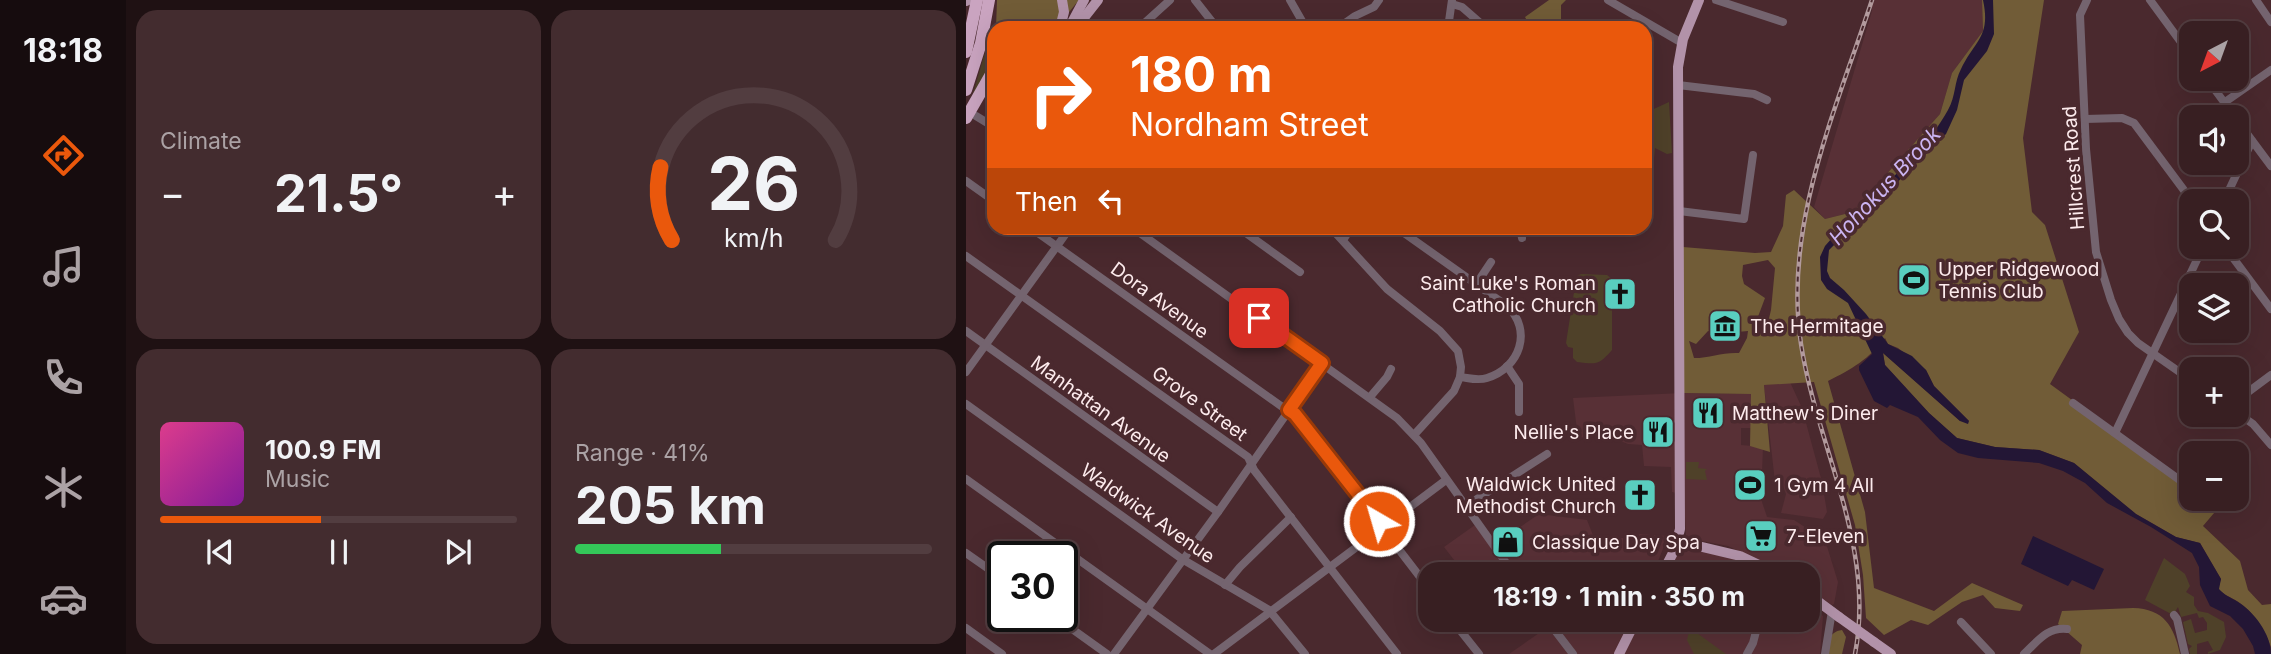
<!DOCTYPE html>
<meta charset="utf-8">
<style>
:root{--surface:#381f22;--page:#432c2f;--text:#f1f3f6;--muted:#aba2a5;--line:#523d40;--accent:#ea580c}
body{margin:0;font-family:Inter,sans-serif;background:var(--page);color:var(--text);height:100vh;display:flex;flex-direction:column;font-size:26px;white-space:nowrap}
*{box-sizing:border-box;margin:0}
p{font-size:23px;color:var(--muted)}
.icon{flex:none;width:38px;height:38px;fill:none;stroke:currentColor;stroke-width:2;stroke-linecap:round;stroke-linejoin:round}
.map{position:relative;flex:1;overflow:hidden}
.panel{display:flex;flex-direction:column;gap:10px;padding:10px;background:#1f1113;width:840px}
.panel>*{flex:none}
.banner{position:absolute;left:21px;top:21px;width:665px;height:214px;border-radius:21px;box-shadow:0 7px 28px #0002,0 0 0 2px var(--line);background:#ea580c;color:#fff;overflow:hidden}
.needle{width:46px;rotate:221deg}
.tools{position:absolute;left:1213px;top:21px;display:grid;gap:14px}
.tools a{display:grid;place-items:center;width:70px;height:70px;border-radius:14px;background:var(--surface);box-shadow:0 7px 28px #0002,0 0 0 2px var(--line);font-size:35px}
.speed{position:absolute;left:21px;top:541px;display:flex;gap:14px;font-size:35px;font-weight:700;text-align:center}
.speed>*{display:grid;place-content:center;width:91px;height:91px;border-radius:50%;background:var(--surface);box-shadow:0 7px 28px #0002,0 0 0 2px var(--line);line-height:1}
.speed .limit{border:4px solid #111;border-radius:10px;background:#fff;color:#111}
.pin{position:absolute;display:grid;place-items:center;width:60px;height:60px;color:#fff;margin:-30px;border-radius:14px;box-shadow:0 4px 10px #0006}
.me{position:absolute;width:77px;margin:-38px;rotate:322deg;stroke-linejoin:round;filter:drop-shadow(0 0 5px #0008)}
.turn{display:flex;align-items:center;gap:24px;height:147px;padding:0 28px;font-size:32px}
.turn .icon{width:91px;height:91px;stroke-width:2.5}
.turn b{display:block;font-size:49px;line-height:60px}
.then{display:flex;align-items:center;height:66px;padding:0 28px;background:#0003;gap:14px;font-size:26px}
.big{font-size:52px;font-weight:700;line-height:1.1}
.panel .widget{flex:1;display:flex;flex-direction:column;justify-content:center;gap:10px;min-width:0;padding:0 24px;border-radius:21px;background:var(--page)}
.panel .dial{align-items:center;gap:0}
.dial svg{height:182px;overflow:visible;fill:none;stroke:var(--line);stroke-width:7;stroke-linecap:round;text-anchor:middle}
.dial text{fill:var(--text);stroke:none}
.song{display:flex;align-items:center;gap:21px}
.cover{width:84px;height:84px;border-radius:10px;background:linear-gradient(135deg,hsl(330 70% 55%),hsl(290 70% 35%))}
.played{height:7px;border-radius:4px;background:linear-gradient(90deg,var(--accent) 45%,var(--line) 45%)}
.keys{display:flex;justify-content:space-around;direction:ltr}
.heat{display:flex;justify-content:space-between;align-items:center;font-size:38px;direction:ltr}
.charge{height:10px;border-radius:5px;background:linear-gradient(90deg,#34c759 41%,var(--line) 0)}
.panel .tiles{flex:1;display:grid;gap:10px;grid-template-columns:repeat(2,1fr)}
.trip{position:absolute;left:452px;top:562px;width:402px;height:70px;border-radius:21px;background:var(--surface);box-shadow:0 7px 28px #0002,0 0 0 2px var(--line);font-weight:700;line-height:70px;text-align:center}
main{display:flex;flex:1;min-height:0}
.tab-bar{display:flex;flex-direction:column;width:126px;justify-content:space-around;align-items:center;background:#160c0e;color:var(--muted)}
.tab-bar .icon{width:49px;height:49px}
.tab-bar .selected{color:var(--accent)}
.tab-bar b{font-size:32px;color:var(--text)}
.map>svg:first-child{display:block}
</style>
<main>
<nav class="tab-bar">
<b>18:18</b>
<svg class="icon selected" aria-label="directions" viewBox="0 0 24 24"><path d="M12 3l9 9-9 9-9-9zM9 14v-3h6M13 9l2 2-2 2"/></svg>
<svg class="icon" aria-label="music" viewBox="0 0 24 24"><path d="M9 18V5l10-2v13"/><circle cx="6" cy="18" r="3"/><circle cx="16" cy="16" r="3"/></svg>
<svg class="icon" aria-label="phone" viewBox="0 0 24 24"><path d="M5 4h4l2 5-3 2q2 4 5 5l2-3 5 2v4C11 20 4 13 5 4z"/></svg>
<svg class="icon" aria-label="climate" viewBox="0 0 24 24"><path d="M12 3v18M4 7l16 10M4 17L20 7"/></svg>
<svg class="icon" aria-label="car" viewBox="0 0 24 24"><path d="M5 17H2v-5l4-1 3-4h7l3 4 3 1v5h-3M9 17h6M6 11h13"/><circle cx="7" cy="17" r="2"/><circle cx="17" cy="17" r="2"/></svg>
</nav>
<section class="panel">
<div class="tiles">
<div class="widget"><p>Climate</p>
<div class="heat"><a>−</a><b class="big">21.5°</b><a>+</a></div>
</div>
<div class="widget dial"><svg viewBox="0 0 100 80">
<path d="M14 69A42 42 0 1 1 86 69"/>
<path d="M14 69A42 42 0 0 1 9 37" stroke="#ea580c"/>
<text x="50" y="56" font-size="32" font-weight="700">26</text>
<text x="50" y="72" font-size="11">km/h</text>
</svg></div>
<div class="widget">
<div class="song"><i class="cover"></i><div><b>100.9 FM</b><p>Music</p></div></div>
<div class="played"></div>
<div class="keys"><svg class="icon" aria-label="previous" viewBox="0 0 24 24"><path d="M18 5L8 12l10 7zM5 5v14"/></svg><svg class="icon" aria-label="pause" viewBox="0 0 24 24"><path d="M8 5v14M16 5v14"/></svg><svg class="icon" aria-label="next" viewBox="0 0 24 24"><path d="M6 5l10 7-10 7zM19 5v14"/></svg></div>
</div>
<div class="widget"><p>Range · 41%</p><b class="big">205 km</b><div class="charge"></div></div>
</div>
</section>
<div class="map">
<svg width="1305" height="654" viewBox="0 0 1305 654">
<rect width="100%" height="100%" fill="#4a292e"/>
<!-- built -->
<g fill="#583036">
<polygon points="906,0 1016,0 1017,31 986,73 974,114 887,212 859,219 848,207 906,11"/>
<polygon points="824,382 836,408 856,482 861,512 857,519 815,513 820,494 817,486 809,482 798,385"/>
<polygon points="717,393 785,394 785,428 775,428 775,445 797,447 795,499 801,517 828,520 859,540 872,582 868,604 866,605 842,589 842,574 821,574 762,546 720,538 718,495 706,492 705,467 678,466 676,445 662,444 650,439 646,434 612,438 607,398"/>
<polygon points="573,514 621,520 632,548 652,539 675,534 702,536 687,574 541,574 531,561 511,574 499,574 478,547 509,525 525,547"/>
<polygon points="729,549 777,562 799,574 698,574 711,550"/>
<polygon points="842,604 857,616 854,654 651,654 672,620 842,620"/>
<polygon points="573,620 666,620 649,654 543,654 579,629"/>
</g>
<!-- green -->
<g fill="#4f4129">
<polygon points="27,34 28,63 8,96 7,94 24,35"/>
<polygon points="703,102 706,153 701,154 689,148 686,181 681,182 679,197 679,113"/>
<path d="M615 274 641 275 646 279V350C632 366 630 364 611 362L607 358V348L602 347 600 343 608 292 607 278Z"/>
<polygon points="720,462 733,462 732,468 741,469 739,471 741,480 720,479"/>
<polygon points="1198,558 1219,574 1224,586 1220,592 1228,597 1228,605 1232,611 1242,613 1258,622 1260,637 1254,650 1242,654 1242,652 1247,650 1242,641 1231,644 1231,654 1224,654 1223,649 1226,646 1222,644 1217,622 1225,619 1229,633 1241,630 1241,623 1237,617 1233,618 1231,613 1215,617 1212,607 1207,615 1179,600"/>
<polygon points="724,628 760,654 728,654 721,640"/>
</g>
<!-- forest -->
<g fill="#715c37" fill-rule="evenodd">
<polygon points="31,0 113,0 90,28 30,28"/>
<polygon points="583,0 600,0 595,5 595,28 565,28 559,17"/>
<path d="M1016 0H1078L1057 138 1066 212 1079 225 1113 332 1084 384 1221 484 1225 483V499H1260L1237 526 1274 561 1282 590 1296 605 1305 604V647C1299 630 1287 611 1271 601 1264 597 1258 595 1252 589L1255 579 1234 543 1210 537 1170 514 1108 463 1073 450 1029 447 991 438 963 413 919 365 917 353 994 421H1003L968 386 960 370 932 348 922 344 919 338C903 359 886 369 862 381L899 512 908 588 968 611 1006 583 1057 605 1054 611 1029 608 1017 595 996 602 962 625 945 620 918 635 900 618 897 575 889 525 848 382 798 385 804 452 784 446 785 394 717 393V247L789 253 805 252 817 226 820 195 828 190 859 219 887 212 974 114 986 73 1017 31ZM802 260 809 268 805 310 799 335 787 330 799 298 778 284 776 276 777 265ZM755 313 769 317 767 325 764 324 763 327 766 328V331L771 332 782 331 781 338 773 353C757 352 744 358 728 358L723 341 730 344 742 331 753 334 757 320 753 319Z"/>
<path d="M1167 608C1198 609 1208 626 1214 654H1114L1116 645 1092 624 1096 611Z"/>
<path d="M876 630 880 637 876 654H862C863 642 862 632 876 630Z"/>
</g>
<!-- water -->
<g fill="#231635">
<path d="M1017 0H1027L1028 34 1021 51 998 80 991 110 980 134 863 250 861 271 864 278 878 290 900 314 922 344 946 356 960 370 968 386 1003 421 1002 424 994 421 917 353 919 365 963 413 991 438 1029 447 1073 450 1108 463 1170 514 1210 537 1234 543 1255 579 1253 589C1258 595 1264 597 1272 602 1288 612 1305 634 1305 654H1289L1287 646 1277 629 1264 616 1244 606 1234 585 1233 567 1226 553 1185 527 1141 503 1119 483 1097 471 1073 463 1012 458 992 453 974 440 952 417 924 405 921 408 908 401 893 370V366L906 354 882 303 861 289 855 280 854 257 859 246 866 238C880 225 894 210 908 196 934 170 964 143 982 110 990 96 988 82 995 69 1009 40 1025 37 1017 0Z"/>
<polygon points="1067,536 1138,569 1128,590 1106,580 1102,586 1055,564"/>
</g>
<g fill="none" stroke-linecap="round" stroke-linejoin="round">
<!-- minor -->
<g stroke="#74646f" stroke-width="8">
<polyline points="229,0 251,28"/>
<polyline points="324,0 340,28"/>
<polyline points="642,0 716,43"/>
<polyline points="750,0 817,22"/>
<polyline points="1121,0 1114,15 1120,149 1130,252 1145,300 1153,319 1162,333 1172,343 1225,380"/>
<polyline points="1184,0 1225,56"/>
<polyline points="1290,0 1305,22"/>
<polyline points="486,4 496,7 520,28"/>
<polyline points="173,28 204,0"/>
<polyline points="372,28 389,16 408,7 413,0"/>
<polyline points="482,28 486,0"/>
<polyline points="1241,79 1269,117"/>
<polyline points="712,85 788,94 801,100"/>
<polyline points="1259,102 1305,70"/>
<polyline points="10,116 28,127"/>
<polyline points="1119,119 1156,118 1168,123 1226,201"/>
<polyline points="1270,119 1305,166"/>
<polyline points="0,181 28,201"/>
<polyline points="1258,201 1286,141"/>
<polyline points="713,211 778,219 787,155"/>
<polyline points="65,228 315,406 329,414 464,590"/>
<polyline points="167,228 431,418 455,443 548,574"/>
<polyline points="273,228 334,272"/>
<polyline points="365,228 421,289 474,331 492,351 495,367 494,377 488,391 448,435"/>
<path d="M431 228 541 306C567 330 554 368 521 378 512 381 503 378 494 377"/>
<polyline points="554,228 556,238"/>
<polyline points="377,240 385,228"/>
<polyline points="1259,247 1305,309"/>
<polyline points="0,256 282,457 288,470 431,654"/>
<polyline points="511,283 525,262"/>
<polyline points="0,331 252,512"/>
<polyline points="541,366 553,384 553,412"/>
<polyline points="0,372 104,228"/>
<polyline points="404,397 421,377 425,369"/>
<polyline points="1270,401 1305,375"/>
<polyline points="1107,403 1222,486"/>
<polyline points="0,404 216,559 303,610 339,654"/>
<polyline points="1270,412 1287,424 1305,445"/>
<polyline points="1149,433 1237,247"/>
<polyline points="0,479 244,654"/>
<polyline points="500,506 581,454"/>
<polyline points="0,553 37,579"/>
<polyline points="259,585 274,567 325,517"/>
<polyline points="1208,615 1211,619 1219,654"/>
<polyline points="88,616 141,654"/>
<polyline points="486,620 513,654"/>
<polyline points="581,620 607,654"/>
<polyline points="995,622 1025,654"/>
<polyline points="0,628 36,654"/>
<polyline points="148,654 252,512 356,363"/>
<polyline points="248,654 480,480"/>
<polyline points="781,654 787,643 793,620"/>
<polyline points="859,654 866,611"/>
<path d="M1058 654C1072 641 1081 627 1101 629"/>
</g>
<!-- major -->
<g stroke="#b292a9" stroke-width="10">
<polyline points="0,1 2,0"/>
<polyline points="94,28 98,12 96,0"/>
<polyline points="103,28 118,0"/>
<polyline points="110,28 132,0"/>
<polyline points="711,541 774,556 812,574"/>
<polyline points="696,574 709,549 714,529 712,67 717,39 733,0"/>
<polyline points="842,594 873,617"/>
<polyline points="908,642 925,654"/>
<polyline points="653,654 670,620"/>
</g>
<!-- highway -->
<g stroke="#caa4c0" stroke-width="12">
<polyline points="0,52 11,0"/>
<polyline points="0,90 15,43 23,0"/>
<polyline points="0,118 28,69"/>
</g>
<defs>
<path id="rail" d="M889 654C910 546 851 448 835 344 817 225 870 110 906 0"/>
</defs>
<!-- rail casing -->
<use href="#rail" stroke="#b29a9d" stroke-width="4.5"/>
<!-- rail -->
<use href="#rail" stroke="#4a292e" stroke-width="2" stroke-dasharray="5" stroke-linecap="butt"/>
<!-- major-bridge -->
<polyline stroke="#b292a9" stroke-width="10" points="873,617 908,642"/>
</g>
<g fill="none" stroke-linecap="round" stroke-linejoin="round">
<defs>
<polyline id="route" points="293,318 356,363 323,410 329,414 413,521"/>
</defs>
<!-- route casing -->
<use href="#route" stroke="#983908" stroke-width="18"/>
<!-- route -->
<use href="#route" stroke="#ea580c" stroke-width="12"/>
</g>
<!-- icons -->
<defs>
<symbol id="stadium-square" viewBox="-11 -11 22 22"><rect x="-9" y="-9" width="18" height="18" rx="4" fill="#59cebf" stroke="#4a292e"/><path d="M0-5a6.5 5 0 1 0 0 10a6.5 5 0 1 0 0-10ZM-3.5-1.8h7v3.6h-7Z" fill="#111"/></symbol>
<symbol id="church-square" viewBox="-11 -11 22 22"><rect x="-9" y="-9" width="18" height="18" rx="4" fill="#59cebf" stroke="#4a292e"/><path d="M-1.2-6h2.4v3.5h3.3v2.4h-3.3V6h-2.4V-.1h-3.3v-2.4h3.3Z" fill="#111"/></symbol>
<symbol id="museum-square" viewBox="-11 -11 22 22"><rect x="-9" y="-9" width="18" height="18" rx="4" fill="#59cebf" stroke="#4a292e"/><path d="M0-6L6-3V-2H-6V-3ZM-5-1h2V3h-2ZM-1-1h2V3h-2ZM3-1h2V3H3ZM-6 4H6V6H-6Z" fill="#111"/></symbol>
<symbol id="restaurant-square" viewBox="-11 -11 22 22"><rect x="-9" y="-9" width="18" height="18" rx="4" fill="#59cebf" stroke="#4a292e"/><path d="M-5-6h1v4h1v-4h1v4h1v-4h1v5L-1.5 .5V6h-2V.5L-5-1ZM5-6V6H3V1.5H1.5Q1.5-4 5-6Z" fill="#111"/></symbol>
<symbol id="supermarket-square" viewBox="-11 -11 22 22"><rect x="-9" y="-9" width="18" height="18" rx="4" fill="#59cebf" stroke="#4a292e"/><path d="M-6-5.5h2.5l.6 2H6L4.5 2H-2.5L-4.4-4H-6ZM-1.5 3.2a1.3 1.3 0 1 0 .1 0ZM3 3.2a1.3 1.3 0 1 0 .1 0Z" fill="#111"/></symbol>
<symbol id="shop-square" viewBox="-11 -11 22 22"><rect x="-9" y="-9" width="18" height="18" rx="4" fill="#59cebf" stroke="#4a292e"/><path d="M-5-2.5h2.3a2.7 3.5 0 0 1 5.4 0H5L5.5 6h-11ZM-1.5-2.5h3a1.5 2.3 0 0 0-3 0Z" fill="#111"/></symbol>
</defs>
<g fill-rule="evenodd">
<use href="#stadium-square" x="929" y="261" width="38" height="38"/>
<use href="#church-square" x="635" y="275" width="38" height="38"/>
<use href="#museum-square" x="740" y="307" width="38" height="38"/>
<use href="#restaurant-square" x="723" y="394" width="38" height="38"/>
<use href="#restaurant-square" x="673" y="413" width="38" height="38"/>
<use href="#stadium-square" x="765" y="466" width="38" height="38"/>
<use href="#church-square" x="655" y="476" width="38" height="38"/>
<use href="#supermarket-square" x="776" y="517" width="38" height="38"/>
<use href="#shop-square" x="523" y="523" width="38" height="38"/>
</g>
<g text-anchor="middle" stroke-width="7" stroke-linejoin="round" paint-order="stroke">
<!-- street labels -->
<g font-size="19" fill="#fdebed" stroke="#4a292e">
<text transform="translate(1107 168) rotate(-94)" y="7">Hillcrest Road</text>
<text transform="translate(194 300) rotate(36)" y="7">Dora Avenue</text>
<text transform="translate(234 403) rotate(36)" y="7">Grove Street</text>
<text transform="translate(135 409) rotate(36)" y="7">Manhattan Avenue</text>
<text transform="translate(182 513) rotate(35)" y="7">Waldwick Avenue</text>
</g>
<!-- poi labels -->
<g font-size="19" fill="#fdebed" stroke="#4a292e" text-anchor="start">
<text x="972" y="276">Upper Ridgewood<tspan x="972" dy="22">Tennis Club</tspan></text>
<text x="630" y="290" text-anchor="end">Saint Luke's Roman<tspan x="630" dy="22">Catholic Church</tspan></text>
<text x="784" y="333">The Hermitage</text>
<text x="766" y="420">Matthew's Diner</text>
<text x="668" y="439" text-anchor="end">Nellie's Place</text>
<text x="650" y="491" text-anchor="end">Waldwick United<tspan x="650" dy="22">Methodist Church</tspan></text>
<text x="808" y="492">1 Gym 4 All</text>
<text x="820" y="543">7-Eleven</text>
<text x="566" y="549">Classique Day Spa</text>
</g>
<!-- water labels -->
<g font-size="21" font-style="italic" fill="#cbb4f2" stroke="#4a292e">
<text transform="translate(919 186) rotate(-47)" y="7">Hohokus Brook</text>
</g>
</g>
</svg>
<div class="tools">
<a><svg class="needle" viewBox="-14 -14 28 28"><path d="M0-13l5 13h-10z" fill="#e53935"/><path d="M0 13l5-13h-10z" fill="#aba2a5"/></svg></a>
<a><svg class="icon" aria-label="sound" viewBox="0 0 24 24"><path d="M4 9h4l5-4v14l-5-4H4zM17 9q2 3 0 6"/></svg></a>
<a><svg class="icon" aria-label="search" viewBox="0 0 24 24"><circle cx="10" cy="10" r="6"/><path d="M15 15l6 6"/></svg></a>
<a><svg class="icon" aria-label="layers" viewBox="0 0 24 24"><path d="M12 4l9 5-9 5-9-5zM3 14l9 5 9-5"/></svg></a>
<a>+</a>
<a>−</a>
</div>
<div class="speed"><div class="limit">30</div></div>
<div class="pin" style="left:293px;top:318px;background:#d93025"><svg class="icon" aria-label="arrive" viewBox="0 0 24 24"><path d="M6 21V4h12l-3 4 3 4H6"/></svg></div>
<svg class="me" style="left:413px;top:521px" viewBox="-20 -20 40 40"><circle r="17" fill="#ea580c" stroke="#fff" stroke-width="3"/><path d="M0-11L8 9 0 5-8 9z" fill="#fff"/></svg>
<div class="trip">18:19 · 1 min · 350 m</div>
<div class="banner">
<div class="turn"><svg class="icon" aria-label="right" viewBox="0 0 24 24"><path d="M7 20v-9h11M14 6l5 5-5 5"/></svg><div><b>180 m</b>Nordham Street</div></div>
<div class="then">Then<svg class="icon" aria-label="left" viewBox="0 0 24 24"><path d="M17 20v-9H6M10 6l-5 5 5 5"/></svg></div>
</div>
</div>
</main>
